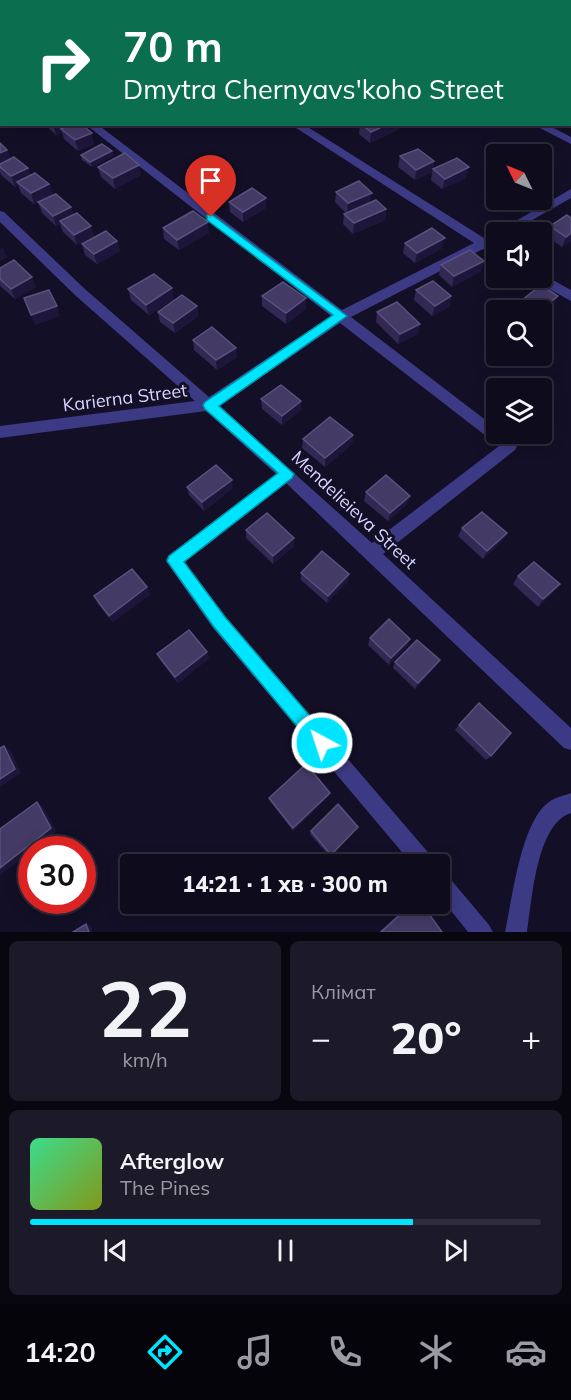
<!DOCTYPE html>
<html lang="uk">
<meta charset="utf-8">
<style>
:root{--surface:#0e0b1c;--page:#1c1929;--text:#f1f3f6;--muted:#9b9ba3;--line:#2e2b3b;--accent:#00e5ff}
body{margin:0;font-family:Mulish,sans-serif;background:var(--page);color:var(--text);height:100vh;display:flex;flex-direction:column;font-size:22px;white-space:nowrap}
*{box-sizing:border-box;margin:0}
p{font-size:20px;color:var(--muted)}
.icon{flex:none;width:33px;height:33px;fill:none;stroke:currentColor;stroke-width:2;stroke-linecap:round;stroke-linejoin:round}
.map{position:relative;height:932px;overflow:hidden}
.details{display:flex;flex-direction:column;gap:9px;padding:9px;background:#08060f;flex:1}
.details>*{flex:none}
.hud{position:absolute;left:0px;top:0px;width:572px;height:126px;box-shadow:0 3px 15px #0003,0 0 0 2px var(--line);background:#0b6e4f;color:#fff;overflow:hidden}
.needle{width:39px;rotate:313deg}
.fabs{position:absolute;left:486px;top:144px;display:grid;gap:12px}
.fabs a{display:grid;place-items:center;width:66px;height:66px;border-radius:6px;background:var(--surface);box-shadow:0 3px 15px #0003,0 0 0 2px var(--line);font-size:30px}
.speed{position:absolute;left:18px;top:836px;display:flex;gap:12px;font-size:30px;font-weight:700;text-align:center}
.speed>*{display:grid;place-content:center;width:78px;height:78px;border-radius:50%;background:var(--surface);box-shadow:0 3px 15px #0003,0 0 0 2px var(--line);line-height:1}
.speed .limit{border:9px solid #d22;background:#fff;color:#111}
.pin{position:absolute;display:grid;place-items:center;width:51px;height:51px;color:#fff;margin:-62px -26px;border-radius:50% 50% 50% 0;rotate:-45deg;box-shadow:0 0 6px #0007}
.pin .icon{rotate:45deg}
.me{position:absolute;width:66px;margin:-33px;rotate:320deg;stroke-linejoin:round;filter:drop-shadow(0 0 4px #0008)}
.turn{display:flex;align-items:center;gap:21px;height:126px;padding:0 24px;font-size:27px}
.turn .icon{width:78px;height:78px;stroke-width:2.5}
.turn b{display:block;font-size:42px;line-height:51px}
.big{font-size:45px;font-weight:800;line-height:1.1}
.details .tile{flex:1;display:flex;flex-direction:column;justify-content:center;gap:9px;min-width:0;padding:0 21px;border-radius:9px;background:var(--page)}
.details .dial{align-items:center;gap:0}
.dial b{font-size:78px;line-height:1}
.song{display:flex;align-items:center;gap:18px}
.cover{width:72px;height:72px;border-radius:9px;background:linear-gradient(135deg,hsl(150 70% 55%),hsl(70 70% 35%))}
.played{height:6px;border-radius:3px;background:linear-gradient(90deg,var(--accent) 75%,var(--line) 75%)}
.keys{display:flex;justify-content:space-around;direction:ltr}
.heat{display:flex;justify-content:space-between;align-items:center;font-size:33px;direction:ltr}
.details .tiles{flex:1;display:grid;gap:9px;grid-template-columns:1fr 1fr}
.tile:last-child{grid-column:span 2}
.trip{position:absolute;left:120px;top:854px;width:330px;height:60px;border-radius:6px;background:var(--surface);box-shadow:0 3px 15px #0003,0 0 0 2px var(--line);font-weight:800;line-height:60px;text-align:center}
.menu{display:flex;height:96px;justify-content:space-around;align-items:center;background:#06040b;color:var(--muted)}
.menu .icon{width:42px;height:42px}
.menu .on{color:var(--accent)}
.menu b{font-size:27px;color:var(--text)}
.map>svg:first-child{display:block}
</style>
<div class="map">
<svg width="571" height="932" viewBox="0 0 571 932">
<rect width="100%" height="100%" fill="#130f26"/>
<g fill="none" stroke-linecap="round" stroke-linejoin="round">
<!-- minor -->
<g fill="#3d3a85" fill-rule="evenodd">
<polygon points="107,0 116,0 117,2 108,2"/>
<polygon points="312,0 321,0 322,2 313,2"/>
<polygon points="503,0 513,0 514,2 504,2"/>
<rect x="570" y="25" width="1" height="7"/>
<polygon points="0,50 2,50 2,57 0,56"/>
<path d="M85 124H97L342 310 474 243 290 124H303L484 238 496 233V242L493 244 496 246V255L483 249 351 317 496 428V434H504L517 446 515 450 383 554 571 728V750L564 748 286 483 185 562 225 616 432 857 435 864H412L213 628 166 561 168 556 276 474 206 411 0 438V426L195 401 76 296 0 222V211L4 212 86 290 209 397 331 316ZM340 323 499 446 372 543 219 406Z"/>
<polygon points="532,124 546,124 571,137 571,144"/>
<polygon points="571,189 571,198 511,232 497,232"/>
<polygon points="542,274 571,290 571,301 535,281 533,278 542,278"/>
<path d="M571 793V813C536 824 532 901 527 932H505C512 900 521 821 549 802 555 797 564 796 571 793Z"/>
<polygon points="440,872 447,875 489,925 493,932 468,932 440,897"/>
</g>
</g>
<!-- wall -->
<g fill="#312854">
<polygon points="44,124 81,124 94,144 78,151 64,139 62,132 56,135"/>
<polygon points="360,124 400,124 399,129 370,143 359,134"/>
<polygon points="0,143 7,150 10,158 30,175 49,184 53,194 34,204 21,193 18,185 15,187 1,175 0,172"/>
<polygon points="112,151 113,156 92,167 82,160 81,155"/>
<polygon points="400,156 434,161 433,169 466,178 442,189 431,180 432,172 415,180 398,167"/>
<polygon points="98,167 141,175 115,189 101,177"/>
<polygon points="188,170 221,185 206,193 189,181"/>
<polygon points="336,192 371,202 386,209 385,220 353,234 343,224 344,214 346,213 335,202"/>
<polygon points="38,202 71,207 73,214 94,236 77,245 63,232 60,224 56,226 42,213"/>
<polygon points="229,202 266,208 243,222 230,212"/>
<polygon points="571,218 571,241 562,247 546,236 550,226"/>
<polygon points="163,228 209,233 179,250 164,239"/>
<polygon points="117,241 120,251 97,264 85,255 82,244"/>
<polygon points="405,243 442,248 415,263 403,253"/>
<polygon points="484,261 481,271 452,287 439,275 441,265"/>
<polygon points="0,268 36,287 15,299 0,286"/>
<polygon points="128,289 174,299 149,315 131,300"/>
<polygon points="416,290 451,296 449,307 432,316 414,300"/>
<polygon points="262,296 306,309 286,324 262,306"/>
<polygon points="521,301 554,306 542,310 518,310"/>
<polygon points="197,306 198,316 175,333 160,322 158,312"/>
<polygon points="377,312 418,334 398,344 376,322"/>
<polygon points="193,340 237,357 217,370 194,350"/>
<polygon points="509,356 533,356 519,364"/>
<polygon points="261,399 301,401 301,410 282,425 262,409"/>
<polygon points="353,435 352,444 325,467 302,448 303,439"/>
<polygon points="187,487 233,488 204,511 189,495"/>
<polygon points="366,492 407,504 388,521 364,501"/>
<polygon points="462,528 507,533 502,541 483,559 458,536"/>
<polygon points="246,530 294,546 273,564 246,538"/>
<polygon points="301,573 349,574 348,581 327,603 301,580"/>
<polygon points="518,576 554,591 538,607 513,584"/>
<polygon points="150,594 113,622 98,604 94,596"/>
<polygon points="370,638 408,645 389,665 368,645"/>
<polygon points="157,654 209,658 178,683 160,660"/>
<polygon points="395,662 436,666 415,689 393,668"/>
<polygon points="459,725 491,756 486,760 455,730"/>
<polygon points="329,796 293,831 270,801 269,798"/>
<polygon points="358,827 330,857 310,834 311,831"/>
<polygon points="411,903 421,903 442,932 379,932"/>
</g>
<!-- shaded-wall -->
<g fill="#1d163a">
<polygon points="53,124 73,124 61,129 62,132 56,135"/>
<polygon points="388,124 400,124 399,129 370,143 371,132"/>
<polygon points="92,133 94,144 78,151 75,140"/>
<polygon points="7,150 11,160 0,165 0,153"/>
<polygon points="112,151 113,156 92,167 90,162"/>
<polygon points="434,161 432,172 415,180 416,170"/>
<polygon points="139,165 141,175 115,189 113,178"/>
<polygon points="469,167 466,178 442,189 445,179"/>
<polygon points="28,168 32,178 17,182 18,185 15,187 11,176"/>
<polygon points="221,174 221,185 206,193 205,183"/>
<polygon points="49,184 53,194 34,204 31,193"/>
<polygon points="372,193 370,203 347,213 348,203"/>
<polygon points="266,198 266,208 243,222 243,212"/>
<polygon points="71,207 74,217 60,221 60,224 56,226 53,216"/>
<polygon points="386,209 385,220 353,234 354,223"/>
<polygon points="208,222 209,233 179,250 177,240"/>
<polygon points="91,226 94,236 77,245 74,235"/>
<polygon points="571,233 571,241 562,247 566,237"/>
<polygon points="445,238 442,248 415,263 417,253"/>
<polygon points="117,241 120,251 97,264 94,254"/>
<polygon points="3,248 7,258 0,261 0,249"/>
<polygon points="484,261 481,271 452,287 454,276"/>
<polygon points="32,277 36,287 15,299 11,289"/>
<polygon points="172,288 174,299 149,315 146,305"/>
<polygon points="451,296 449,307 432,316 435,306"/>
<polygon points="558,296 554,306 542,316 542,310 540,310"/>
<polygon points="306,298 306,309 286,324 286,313"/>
<polygon points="57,306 60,316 35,325 31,315"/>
<polygon points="197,306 198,316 175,333 173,323"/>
<polygon points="420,324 418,334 398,344 400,334"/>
<polygon points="549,339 544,349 542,350 542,343"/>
<polygon points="236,348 237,357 217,370 216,360"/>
<polygon points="522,356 533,356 519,364"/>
<polygon points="301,401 301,410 282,425 282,416"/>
<polygon points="353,435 352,444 325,467 325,458"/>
<polygon points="232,480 233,488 204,511 202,502"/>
<polygon points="410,496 407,504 388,521 390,513"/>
<polygon points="507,533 502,541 483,559 487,551"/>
<polygon points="294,538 294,546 273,564 273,556"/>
<polygon points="349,574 348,581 327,603 328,596"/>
<polygon points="560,584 554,591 538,607 543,599"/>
<polygon points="147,587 150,594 113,622 109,616"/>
<polygon points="410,639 408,645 389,665 391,658"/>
<polygon points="207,652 209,658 178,683 175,677"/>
<polygon points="440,660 436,666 415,689 418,683"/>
<polygon points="4,746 11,750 21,773 0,787 0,779"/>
<polygon points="330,793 329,796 293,831 293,828"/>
<polygon points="37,802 42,805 57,831 34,849 32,849 32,851 0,875 0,868"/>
<polygon points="358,827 356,830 330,857 331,855"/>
<polygon points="86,924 91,925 93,932 89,932"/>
</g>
<!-- building -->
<g fill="#433a66" stroke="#5a527e" stroke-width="1.5">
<polygon points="2,64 2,76 0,77 0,65"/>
<polygon points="71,124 81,124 92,133 75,140 61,129"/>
<polygon points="361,124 388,124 371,132"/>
<polygon points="0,143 7,150 0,153"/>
<polygon points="102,144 112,151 90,162 81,155"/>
<polygon points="418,149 434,161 416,170 400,156"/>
<polygon points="125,153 139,165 113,178 98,167"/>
<polygon points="14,157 28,168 11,176 0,167 0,164"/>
<polygon points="457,158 469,167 445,179 433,169"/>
<polygon points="204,162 221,174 205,183 188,170"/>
<polygon points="35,173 49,184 31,193 17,182"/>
<polygon points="359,181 372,193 348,203 336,192"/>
<polygon points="252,188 266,198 243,212 229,202"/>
<polygon points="56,194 71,207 53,216 38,202"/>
<polygon points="376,200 386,209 354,223 344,214"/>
<polygon points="193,211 208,222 177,240 163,228"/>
<polygon points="77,213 91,226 74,235 60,221"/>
<polygon points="567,215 571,218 571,233 566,237 550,226"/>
<polygon points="432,228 445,238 417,253 405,243"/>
<polygon points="106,231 117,241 94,254 82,244"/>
<polygon points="470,250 484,261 454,276 441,265"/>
<polygon points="14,260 32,277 11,289 0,279 0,268"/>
<polygon points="154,274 172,288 146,305 128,289"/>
<polygon points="433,281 451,296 435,306 416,290"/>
<polygon points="283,282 306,298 286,313 262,296"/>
<polygon points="541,285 558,296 540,310 535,310 521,301"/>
<polygon points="49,290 57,306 31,315 24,298"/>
<polygon points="182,295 197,306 173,323 158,312"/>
<polygon points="397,302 420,324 400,334 377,312"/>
<polygon points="212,327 236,348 216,360 193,340"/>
<polygon points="542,333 549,339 542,343"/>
<polygon points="281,385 301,401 282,416 261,399"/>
<polygon points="330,417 353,435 325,458 303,439"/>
<polygon points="216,465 232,480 202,502 187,487"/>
<polygon points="386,475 410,496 390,513 366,492"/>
<polygon points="482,512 507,533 487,551 462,528"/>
<polygon points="267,513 294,538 273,556 246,530"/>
<polygon points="322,551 349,574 328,596 301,573"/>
<polygon points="534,562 560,584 543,599 518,576"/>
<polygon points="132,569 147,587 109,616 94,596"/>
<polygon points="389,619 410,639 391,658 370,638"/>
<polygon points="189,630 207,652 175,677 157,654"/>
<polygon points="417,640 440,660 418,683 395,662"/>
<polygon points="479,703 511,733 491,756 459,725"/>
<polygon points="4,746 15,769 0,779 0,748"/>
<polygon points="306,764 330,793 293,828 269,798"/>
<polygon points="37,802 51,828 0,868 0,829"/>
<polygon points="338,804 358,827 331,855 311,831"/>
<polygon points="413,903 421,903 442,932 381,932"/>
<polygon points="86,924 89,932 73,932"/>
</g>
<!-- route -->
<polygon fill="#00e5ff" stroke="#0095a6" stroke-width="1.5" points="211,214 347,316 219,406 294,474 292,478 184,562 225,617 328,737 330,743 328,749 322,751 316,749 214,627 167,561 169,556 278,473 205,409 203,405 205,402 333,315 207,220 207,215"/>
<g text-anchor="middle" stroke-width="6" stroke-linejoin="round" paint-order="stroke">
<!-- street labels -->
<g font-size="18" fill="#d9d4ff" stroke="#130f26">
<text transform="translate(125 398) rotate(-7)" y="6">Karierna Street</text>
<text transform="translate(354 510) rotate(43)" y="6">Mendelieieva Street</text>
</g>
</g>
</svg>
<div class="fabs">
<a><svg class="needle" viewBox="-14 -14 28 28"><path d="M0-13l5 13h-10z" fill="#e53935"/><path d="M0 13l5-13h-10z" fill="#9b9ba3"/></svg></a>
<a><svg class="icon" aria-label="sound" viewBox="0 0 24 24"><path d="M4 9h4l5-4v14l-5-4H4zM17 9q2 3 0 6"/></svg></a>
<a><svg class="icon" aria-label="search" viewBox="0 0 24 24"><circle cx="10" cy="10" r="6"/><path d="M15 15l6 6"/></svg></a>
<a><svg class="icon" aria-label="layers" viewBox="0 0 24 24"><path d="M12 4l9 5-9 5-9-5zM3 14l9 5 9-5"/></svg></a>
</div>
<div class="speed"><div class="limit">30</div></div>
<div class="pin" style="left:211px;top:217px;background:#d93025"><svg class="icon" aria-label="arrive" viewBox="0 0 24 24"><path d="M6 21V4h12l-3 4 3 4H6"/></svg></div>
<svg class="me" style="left:322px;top:743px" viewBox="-20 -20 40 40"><circle r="17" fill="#00e5ff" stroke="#fff" stroke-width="3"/><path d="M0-11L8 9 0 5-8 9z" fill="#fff"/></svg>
<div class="trip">14:21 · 1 хв · 300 m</div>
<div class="hud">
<div class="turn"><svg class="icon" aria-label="right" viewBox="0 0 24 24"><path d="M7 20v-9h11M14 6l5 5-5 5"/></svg><div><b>70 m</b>Dmytra Chernyavs'koho Street</div></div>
</div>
</div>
<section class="details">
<div class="tiles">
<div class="tile dial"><b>22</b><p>km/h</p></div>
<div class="tile"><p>Клімат</p>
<div class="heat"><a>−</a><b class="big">20°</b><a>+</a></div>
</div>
<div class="tile">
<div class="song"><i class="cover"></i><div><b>Afterglow</b><p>The Pines</p></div></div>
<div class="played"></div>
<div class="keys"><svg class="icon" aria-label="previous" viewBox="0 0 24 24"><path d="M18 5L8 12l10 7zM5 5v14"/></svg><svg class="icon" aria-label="pause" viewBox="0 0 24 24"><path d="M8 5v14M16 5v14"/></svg><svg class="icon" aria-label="next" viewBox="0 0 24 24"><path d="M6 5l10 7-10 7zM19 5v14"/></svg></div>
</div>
</div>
</section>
<nav class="menu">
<b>14:20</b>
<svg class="icon on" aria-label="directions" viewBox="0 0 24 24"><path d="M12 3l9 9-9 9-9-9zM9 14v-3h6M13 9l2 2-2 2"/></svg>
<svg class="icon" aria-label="music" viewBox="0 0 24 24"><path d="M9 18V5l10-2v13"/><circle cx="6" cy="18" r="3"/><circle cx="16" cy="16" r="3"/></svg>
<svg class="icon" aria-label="phone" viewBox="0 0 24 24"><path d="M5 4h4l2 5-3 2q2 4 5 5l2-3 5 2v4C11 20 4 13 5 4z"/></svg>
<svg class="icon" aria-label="climate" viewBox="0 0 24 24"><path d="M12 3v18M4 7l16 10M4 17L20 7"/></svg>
<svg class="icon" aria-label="car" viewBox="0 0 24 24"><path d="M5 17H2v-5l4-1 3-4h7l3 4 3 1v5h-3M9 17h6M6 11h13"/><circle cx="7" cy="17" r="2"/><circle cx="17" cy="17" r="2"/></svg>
</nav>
